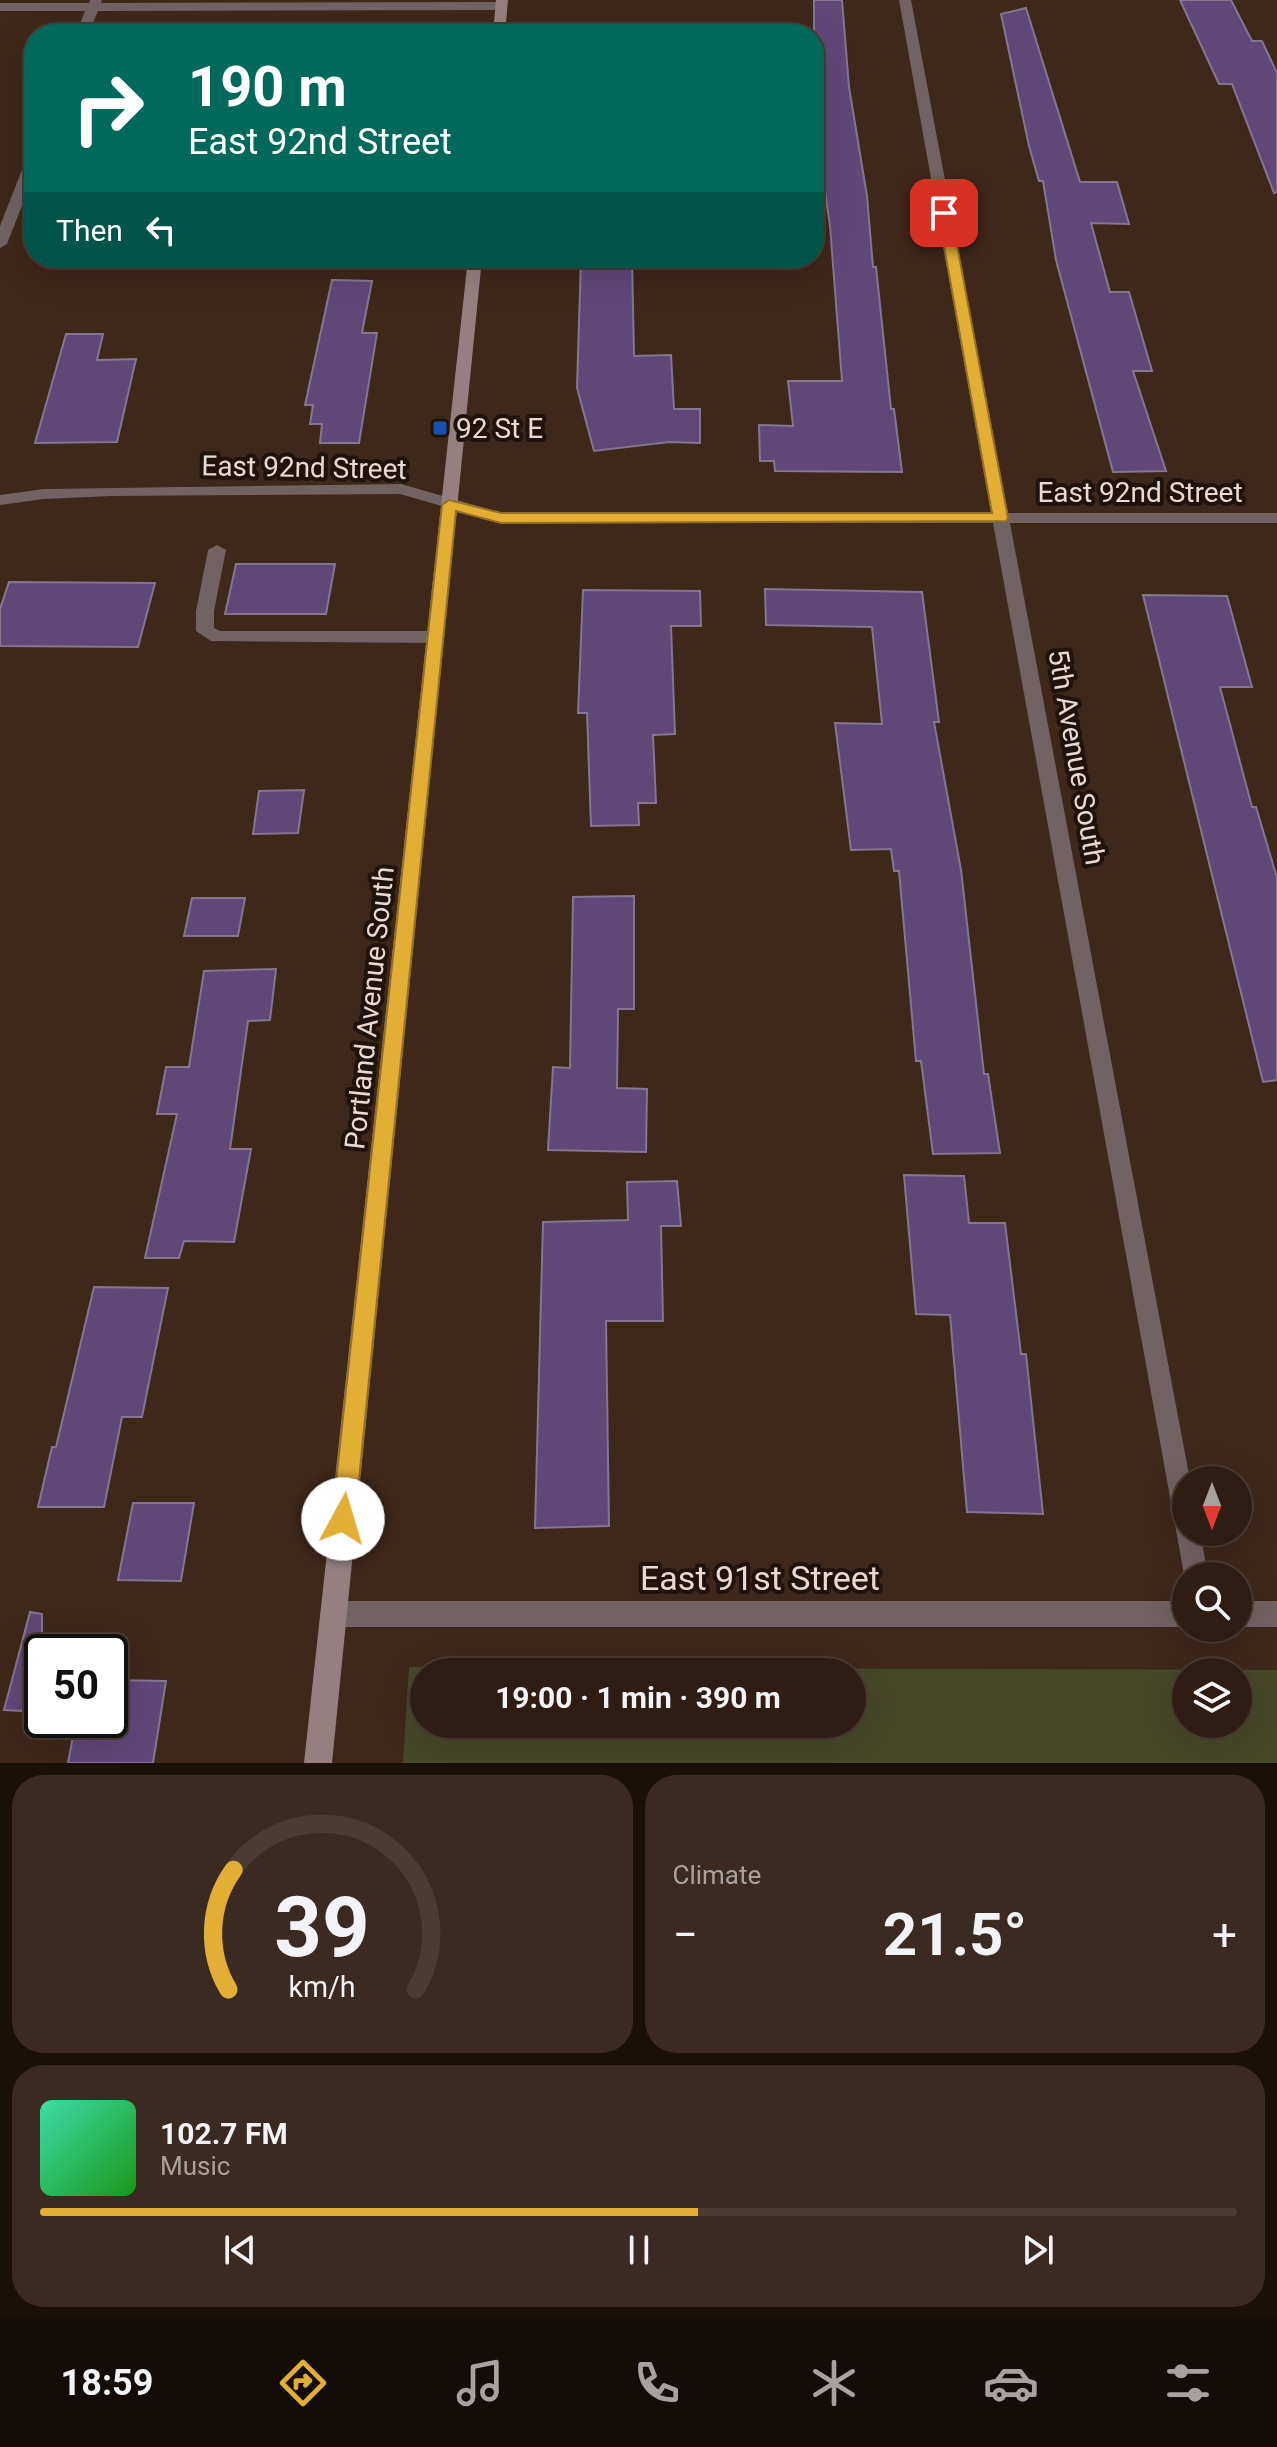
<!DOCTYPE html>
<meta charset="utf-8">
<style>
:root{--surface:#2f1d13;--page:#3b2a21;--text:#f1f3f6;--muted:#a7a2a0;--line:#4a3b33;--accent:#e3ae34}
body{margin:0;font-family:Roboto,sans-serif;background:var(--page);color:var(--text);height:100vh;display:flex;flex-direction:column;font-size:30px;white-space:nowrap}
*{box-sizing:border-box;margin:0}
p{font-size:26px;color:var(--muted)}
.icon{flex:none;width:44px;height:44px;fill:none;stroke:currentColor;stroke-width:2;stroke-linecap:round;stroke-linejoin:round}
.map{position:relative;height:1763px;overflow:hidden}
.panel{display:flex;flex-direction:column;gap:12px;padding:12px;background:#1a100a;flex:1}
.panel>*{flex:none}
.guide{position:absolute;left:24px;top:24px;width:800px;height:244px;border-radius:32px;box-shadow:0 8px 32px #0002,0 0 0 2px var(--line);background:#00695c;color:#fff;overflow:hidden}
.needle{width:52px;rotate:180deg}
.tools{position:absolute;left:1172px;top:1466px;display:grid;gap:16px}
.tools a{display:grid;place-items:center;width:80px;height:80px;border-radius:50%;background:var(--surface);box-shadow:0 8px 32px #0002,0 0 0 2px var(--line);font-size:40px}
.speed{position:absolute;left:24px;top:1634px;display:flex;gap:16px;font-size:40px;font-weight:700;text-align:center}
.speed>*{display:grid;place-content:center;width:104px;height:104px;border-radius:50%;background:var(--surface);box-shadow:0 8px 32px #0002,0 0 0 2px var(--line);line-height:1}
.speed .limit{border:4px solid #111;border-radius:12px;background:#fff;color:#111}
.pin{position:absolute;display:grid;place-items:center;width:68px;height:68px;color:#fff;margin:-34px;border-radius:16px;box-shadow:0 4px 12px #0006}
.me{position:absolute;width:88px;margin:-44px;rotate:6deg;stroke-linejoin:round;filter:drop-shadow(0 0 6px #0008)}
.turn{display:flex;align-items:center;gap:28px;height:168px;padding:0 32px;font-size:36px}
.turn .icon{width:104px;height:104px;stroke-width:2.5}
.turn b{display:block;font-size:56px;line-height:68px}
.then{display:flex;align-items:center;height:76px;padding:0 32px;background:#0003;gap:16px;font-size:30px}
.big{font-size:60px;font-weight:700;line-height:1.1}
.panel .tile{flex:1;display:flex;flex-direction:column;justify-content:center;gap:12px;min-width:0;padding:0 28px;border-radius:32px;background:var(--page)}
.panel .dial{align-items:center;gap:0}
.dial svg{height:208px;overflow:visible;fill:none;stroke:var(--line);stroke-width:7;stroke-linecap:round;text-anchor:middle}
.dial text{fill:var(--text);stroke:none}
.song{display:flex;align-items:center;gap:24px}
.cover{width:96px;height:96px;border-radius:12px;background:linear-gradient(135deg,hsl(160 70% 55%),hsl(120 70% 35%))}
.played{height:8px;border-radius:4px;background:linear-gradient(90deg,var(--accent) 55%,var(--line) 55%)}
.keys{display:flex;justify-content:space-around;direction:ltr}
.heat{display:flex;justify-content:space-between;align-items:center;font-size:44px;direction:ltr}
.panel .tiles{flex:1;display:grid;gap:12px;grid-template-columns:1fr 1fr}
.tile:last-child{grid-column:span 2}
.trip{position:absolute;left:410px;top:1658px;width:456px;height:80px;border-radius:40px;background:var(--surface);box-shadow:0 8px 32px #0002,0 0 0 2px var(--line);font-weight:700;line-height:80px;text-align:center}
.dock{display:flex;height:128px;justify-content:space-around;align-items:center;background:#130c08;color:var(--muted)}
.dock .icon{width:56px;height:56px}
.dock .on{color:var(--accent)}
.dock b{font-size:36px;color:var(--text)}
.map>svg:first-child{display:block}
</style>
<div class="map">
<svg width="1277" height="1763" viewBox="0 0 1277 1763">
<rect width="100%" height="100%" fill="#3f2719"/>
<!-- green -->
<path fill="#454928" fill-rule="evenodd" d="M409 1667 1277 1670V1763H403ZM424 1672H852V1724H424ZM1186 1672H1238V1724H1186Z"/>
<!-- building -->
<g fill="#604778" stroke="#837691" stroke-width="2">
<polygon points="814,0 842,0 849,87 867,196 873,267 876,267 891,409 894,409 902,472 775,471 774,461 760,461 759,425 793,426 788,381 842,381 830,226 814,114"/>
<polygon points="1180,0 1231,0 1252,41 1262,41 1277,73 1277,192 1274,193 1232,84 1219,84"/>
<polygon points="1026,8 1080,182 1117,182 1129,224 1091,223 1110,292 1129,292 1152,371 1133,371 1166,471 1113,472 1056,260 1043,181 1039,181 1029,146 1001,14"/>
<polygon points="581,258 632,258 634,356 671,355 674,409 700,409 700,443 669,442 594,451 577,388"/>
<polygon points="332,280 372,281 362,333 377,333 359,443 320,443 322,424 310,424 313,405 305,405"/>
<polygon points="66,334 103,334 97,360 136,359 117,442 35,443"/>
<polygon points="236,564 335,564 326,614 225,614"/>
<polygon points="9,582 155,583 138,647 0,646 0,609"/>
<polygon points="765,589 922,592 939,722 934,722 961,870 984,1074 988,1074 1000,1153 933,1154 921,1061 916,1061 899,871 894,871 891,849 851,850 835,723 882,724 872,627 766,625"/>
<polygon points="583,590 700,591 701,626 671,626 675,734 653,735 656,803 638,803 639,825 591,826 587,713 578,713"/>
<polygon points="1143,595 1227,596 1252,687 1220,687 1252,807 1256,807 1277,878 1277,1080 1263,1082"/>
<polygon points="304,790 298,833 253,834 259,791"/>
<polygon points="634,896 634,1009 618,1009 617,1088 647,1089 646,1152 548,1150 553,1067 570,1068 573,897"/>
<polygon points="192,898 245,898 238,936 184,936"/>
<polygon points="276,969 270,1020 248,1021 230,1149 251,1149 234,1242 184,1241 179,1258 145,1258 177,1114 157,1114 166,1067 189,1067 204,971"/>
<polygon points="904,1175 964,1176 969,1223 1005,1223 1021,1354 1026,1354 1043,1514 967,1512 950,1315 916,1314"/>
<polygon points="677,1181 681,1226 661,1226 663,1321 606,1321 609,1526 535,1528 543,1222 628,1220 627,1182"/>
<polygon points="94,1287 168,1288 142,1417 122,1417 104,1507 38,1507 52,1447 56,1447"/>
<polygon points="133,1503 194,1503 181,1581 118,1580"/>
<polygon points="30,1612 42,1614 42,1712 4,1710"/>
<polygon points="110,1680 166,1681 153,1763 68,1763 76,1720 110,1720"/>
</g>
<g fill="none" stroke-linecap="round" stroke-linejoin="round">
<!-- service -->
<polygon fill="#716263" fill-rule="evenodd" points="217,545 226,550 214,611 214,628 220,631 436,631 445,637 436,643 211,641 196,631 196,611 208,550"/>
<!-- minor -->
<g fill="#716263" fill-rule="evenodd">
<polygon points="90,0 102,0 101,3 501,2 507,6 501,10 98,11 88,34 76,34 85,11 0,11 0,3 89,3"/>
<polygon points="899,0 911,0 1008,513 1277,513 1277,523 1010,523 1190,1480 1186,1480 1186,1532 1200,1532 1208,1576 1186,1576 1186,1585 993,523 501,523 400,494 111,496 44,499 0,505 0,495 44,489 401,484 502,513 991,513"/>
<polygon points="34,153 34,175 7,244 0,248 0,226 27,157"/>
<polygon points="333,1601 1186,1601 1186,1627 333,1627 324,1623 320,1614 324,1605"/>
<rect x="1238" y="1601" width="39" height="26"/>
</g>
<!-- secondary -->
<g fill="#977f81" fill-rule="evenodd">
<polygon points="496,0 508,0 505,34 493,34"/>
<polygon points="468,258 482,258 332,1763 304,1763"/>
</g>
</g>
<!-- route -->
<polygon fill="#e3ae34" stroke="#947122" stroke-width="2" points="944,209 951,213 1008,518 1006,521 501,523 456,511 355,1519 351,1527 343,1530 335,1527 332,1519 442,505 449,500 501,513 992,513 938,213"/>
<!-- markers -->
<rect fill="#1a4fb4" stroke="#1e130d" stroke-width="3" x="432" y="420" width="16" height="16" rx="4"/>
<g text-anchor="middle" stroke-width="8" stroke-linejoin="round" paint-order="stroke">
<!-- poi labels -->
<g font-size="28" fill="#e9d9d0" stroke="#1e130d" text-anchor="start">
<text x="456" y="438">92 St E</text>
</g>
<!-- street labels -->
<g font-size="28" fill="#e9d9d0" stroke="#1e130d">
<text transform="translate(304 467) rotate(1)" y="10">East 92nd Street</text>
<text x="1140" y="502">East 92nd Street</text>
<text transform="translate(1077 757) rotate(80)" y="10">5th Avenue South</text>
<text transform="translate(369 1008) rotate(-84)" y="10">Portland Avenue South</text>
</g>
<!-- near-street labels -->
<g font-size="34" fill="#e9d9d0" stroke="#1e130d">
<text x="760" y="1590">East 91st Street</text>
</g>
</g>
</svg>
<div class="tools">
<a><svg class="needle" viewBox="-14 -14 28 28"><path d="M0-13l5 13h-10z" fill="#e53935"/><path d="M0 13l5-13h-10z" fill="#a7a2a0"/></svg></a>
<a><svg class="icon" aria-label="search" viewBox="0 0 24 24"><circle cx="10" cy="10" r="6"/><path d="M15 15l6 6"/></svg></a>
<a><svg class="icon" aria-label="layers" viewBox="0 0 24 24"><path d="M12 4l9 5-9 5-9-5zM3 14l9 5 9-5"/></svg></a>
</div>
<div class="speed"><div class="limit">50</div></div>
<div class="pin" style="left:944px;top:213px;background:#d93025"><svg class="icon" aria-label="arrive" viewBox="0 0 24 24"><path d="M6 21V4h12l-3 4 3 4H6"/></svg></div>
<svg class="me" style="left:343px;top:1519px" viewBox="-20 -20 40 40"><circle r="19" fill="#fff"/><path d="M0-13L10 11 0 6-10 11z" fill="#e3ae34"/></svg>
<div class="trip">19:00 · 1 min · 390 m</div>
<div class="guide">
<div class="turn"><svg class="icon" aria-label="right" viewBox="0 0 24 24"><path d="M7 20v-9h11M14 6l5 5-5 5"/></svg><div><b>190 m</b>East 92nd Street</div></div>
<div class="then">Then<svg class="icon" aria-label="left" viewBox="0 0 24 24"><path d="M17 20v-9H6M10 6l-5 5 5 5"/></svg></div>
</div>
</div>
<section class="panel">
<div class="tiles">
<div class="tile dial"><svg viewBox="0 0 100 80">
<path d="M14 69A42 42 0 1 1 86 69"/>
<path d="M14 69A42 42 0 0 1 16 23" stroke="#e3ae34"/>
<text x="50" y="56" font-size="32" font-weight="700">39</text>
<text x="50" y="72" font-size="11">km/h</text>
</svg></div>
<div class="tile"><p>Climate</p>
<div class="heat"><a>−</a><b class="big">21.5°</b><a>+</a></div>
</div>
<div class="tile">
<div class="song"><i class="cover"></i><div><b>102.7 FM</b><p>Music</p></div></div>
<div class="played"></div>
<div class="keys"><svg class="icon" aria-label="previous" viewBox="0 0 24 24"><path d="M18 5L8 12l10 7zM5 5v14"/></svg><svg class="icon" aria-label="pause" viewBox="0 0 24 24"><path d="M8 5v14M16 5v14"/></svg><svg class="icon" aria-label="next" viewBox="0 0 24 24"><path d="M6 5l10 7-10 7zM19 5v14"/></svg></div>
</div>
</div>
</section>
<nav class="dock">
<b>18:59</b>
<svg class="icon on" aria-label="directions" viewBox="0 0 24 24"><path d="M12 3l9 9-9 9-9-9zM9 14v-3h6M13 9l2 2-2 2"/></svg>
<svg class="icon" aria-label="music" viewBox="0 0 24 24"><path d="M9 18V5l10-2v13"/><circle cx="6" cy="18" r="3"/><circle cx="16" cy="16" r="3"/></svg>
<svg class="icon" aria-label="phone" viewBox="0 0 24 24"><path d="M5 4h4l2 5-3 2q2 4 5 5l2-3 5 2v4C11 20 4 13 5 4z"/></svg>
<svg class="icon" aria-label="climate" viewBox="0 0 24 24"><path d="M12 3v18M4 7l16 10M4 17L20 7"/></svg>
<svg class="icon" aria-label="car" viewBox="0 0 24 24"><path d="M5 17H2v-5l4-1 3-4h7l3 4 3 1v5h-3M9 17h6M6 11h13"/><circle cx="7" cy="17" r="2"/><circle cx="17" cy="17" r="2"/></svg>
<svg class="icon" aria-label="filters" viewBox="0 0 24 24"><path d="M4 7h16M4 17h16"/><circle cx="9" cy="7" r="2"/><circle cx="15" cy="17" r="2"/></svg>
</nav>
